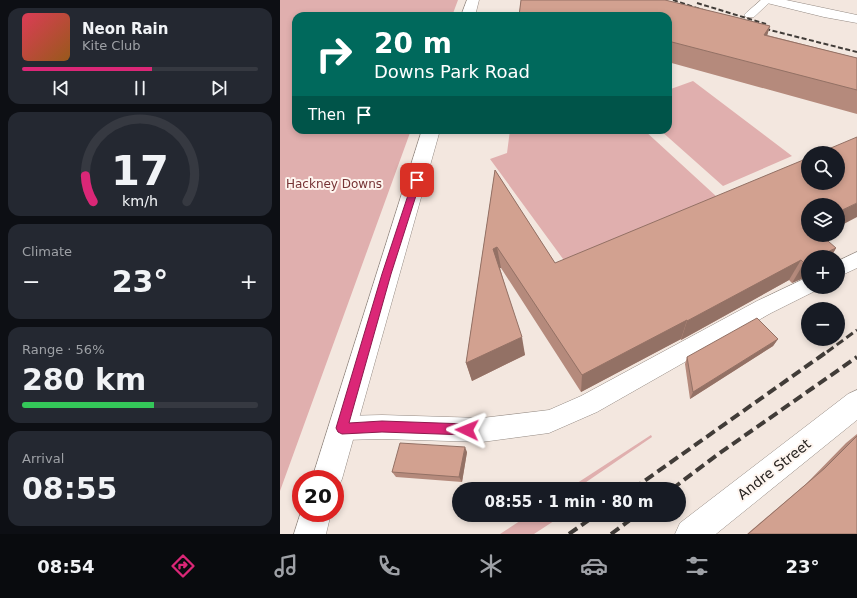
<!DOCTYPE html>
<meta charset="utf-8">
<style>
:root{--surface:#171b24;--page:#242831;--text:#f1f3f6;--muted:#9ea1a6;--line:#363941;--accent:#db2777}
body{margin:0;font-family:"DejaVu Sans",sans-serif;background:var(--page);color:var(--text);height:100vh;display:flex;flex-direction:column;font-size:15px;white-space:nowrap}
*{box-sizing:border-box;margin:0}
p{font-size:13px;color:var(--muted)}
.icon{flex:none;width:22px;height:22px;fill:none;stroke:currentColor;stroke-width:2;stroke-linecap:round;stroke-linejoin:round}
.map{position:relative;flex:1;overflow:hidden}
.details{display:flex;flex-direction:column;gap:8px;padding:8px;background:#0d0f14;width:280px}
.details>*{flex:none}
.hud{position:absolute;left:12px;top:12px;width:380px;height:122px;border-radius:12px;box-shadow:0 2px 6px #0003;background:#00695c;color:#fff;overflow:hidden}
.fabs{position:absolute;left:521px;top:146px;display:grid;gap:8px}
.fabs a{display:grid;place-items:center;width:44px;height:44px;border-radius:50%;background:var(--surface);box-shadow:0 2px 6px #0003;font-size:20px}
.speed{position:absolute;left:12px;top:470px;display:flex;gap:8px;font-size:20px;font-weight:700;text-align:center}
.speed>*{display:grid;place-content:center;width:52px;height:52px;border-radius:50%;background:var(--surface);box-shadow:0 2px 6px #0003;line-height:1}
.speed .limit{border:6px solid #d22;background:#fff;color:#111}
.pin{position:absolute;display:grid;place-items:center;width:34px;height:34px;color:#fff;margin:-17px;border-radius:8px;box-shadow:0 2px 6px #0006}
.me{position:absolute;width:44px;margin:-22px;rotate:272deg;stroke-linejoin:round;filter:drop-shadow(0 0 3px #0008)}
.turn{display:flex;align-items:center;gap:14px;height:84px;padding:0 16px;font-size:18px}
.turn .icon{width:52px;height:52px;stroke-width:2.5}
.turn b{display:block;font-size:28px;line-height:34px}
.then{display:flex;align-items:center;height:38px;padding:0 16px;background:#0003;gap:8px;font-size:15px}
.big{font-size:30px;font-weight:800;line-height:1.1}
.details .card{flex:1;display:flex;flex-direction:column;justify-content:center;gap:6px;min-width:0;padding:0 14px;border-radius:12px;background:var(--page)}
.details .dial{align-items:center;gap:0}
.dial svg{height:104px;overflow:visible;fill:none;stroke:var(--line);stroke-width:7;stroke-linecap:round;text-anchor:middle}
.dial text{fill:var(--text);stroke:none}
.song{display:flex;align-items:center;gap:12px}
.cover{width:48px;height:48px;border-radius:6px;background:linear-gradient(135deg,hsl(350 70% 55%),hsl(30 70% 35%))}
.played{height:4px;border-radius:2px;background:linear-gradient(90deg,var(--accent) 55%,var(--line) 55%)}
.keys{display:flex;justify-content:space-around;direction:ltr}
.heat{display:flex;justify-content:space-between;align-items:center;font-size:22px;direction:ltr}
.charge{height:6px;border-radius:3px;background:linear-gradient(90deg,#34c759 56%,var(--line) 0)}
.trip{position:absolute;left:172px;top:482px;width:234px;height:40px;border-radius:20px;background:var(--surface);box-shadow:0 2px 6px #0003;font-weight:800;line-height:40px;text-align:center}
.tabs{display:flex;height:64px;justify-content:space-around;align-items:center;background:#090b0e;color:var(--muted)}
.tabs .icon{width:28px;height:28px}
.tabs .selected{color:var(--accent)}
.tabs b{font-size:18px;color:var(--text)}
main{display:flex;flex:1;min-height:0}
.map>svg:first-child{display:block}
</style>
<main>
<section class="details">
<div class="card">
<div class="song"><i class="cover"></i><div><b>Neon Rain</b><p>Kite Club</p></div></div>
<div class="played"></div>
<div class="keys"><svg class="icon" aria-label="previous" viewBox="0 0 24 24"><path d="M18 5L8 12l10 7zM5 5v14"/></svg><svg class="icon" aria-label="pause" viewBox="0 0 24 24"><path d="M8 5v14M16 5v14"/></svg><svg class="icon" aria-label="next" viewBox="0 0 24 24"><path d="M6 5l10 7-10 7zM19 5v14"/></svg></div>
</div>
<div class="card dial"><svg viewBox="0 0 100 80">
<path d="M14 69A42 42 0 1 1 86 69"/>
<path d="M14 69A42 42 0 0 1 8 49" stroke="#db2777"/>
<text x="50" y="56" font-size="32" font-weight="700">17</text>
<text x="50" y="72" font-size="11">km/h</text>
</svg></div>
<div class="card"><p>Climate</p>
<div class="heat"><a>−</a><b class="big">23°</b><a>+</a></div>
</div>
<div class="card"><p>Range · 56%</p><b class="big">280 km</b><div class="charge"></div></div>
<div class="card"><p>Arrival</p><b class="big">08:55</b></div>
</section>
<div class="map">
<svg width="577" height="534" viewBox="0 0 577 534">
<rect width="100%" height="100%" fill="#f3e7df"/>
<!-- green -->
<g fill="#e0afae">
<polygon points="0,0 178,0 172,16 16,16 16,130 131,130 0,491"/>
<polygon points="413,81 512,156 443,186 380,130 388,130 388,90"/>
<polygon points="230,130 364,130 437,197 286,263 210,159 227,153"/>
<polygon points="371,435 372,437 296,489 288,489"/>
<polygon points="249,515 279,515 280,517 254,534 220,534"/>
</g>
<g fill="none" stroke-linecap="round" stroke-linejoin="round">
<defs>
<g id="service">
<polygon points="481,0 492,0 474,17 466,17 464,15 466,13"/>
<polygon points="577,252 577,268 558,277 558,261"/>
<polygon points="528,277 528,287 537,287 535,291 491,313 317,412 269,433 202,442 102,439 62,440 54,436 50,428 54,420 62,416 102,415 202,418 269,410 301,396 477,301"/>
</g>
<g id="minor">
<polygon points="187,0 199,0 195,16 181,16"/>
<polygon points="485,0 506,0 577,15 577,23 544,17 487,3"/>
<polygon points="142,130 160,130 62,479 57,489 55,490 55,479 32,479"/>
<polygon points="577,390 577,420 436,534 395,534 400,523 568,394"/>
<polygon points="21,512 51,513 46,534 14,534"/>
</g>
</defs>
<!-- service casing -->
<use href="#service" stroke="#948a83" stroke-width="1"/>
<!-- minor casing -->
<use href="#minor" stroke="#948a83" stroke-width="1"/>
<!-- service -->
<use href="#service" fill="#fff" fill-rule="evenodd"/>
<!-- minor -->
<use href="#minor" fill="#fff" fill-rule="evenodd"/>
<!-- rail-far2 -->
<g stroke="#413c38" stroke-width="2" stroke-dasharray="5 2.5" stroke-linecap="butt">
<polyline points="393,0 423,10"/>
<polyline points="417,3 486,24"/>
<polyline points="478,27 577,52"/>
</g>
<!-- rail-far1 -->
<polyline stroke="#413c38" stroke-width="3" stroke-dasharray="8 4" stroke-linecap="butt" points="547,352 577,330"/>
<!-- rail -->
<g stroke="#413c38" stroke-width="4" stroke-dasharray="10 5" stroke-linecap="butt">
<polyline points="353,489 548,351"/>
<polyline points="392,489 437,455 577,357"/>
<polyline points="289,534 316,515"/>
<polyline points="331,534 357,515"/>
</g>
</g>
<!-- wall -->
<g fill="#b58a7c">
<polygon points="241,0 385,0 455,17 490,26 487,35 577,58 577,114 388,62 388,16 239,16"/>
<polygon points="215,170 275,263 528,235 556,248 551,257 528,257 528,276 512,283 509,280 401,340 401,339 301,392 221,268 220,268 245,355 192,381 186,363"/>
<polygon points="498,339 493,346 410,399 405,364 407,357"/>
<polygon points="577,434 577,534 467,534 526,484 566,443"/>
<polygon points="187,452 182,482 116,477 112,472"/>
</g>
<!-- shaded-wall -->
<g fill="#937165">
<polygon points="490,26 484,46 484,35"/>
<polygon points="577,203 577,217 558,227 558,212"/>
<polygon points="217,247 221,268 217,269 213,249"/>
<polygon points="556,248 551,257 536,257"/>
<polygon points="521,260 509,280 401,340 407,321"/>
<polygon points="528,261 528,276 512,283 524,263"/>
<polygon points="407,320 401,339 301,392 302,375"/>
<polygon points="242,337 245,355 192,381 186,363"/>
<polygon points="498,339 493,346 410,399 413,392"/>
<polygon points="185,447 187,452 182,482 179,477"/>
</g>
<!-- building -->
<g fill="#d2a190" stroke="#937165">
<polygon points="241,0 385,0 455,17 490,26 484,35 577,58 577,90 388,41 388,16 239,16"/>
<polygon points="577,137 577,203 558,212 558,205 528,205 528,235 541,235 556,248 536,257 528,257 528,261 524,263 521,260 407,321 407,320 302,375 217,247 213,249 242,337 186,363 215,170 275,263 528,158 528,183 558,183 558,153 539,153"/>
<polygon points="477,318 498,339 413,392 407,357"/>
<polygon points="577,436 577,534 468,534 545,468"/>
<polygon points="120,443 185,447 179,477 112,472"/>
</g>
<!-- route -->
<polygon fill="#db2777" stroke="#8e194d" points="137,177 141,180 111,274 69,423 102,421 187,424 191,426 193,430 191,434 187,435 102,432 62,434 58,432 56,428 102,274 133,180"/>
<g text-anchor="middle" stroke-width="4" stroke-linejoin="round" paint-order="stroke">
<!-- park labels -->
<g font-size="12" fill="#763334" stroke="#fef5ef">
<text x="54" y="188">Hackney Downs</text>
</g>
<!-- near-street labels -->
<g font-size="14" fill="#272320" stroke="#fef5ef">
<text transform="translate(494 469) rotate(-38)" y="5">Andre Street</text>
</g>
</g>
</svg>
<div class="fabs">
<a><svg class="icon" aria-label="search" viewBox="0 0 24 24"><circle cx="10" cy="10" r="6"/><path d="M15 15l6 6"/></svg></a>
<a><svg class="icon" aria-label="layers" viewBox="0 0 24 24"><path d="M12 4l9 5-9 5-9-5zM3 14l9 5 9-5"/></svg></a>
<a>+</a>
<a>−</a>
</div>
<div class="speed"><div class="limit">20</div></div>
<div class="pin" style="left:137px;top:180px;background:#d93025"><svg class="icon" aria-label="arrive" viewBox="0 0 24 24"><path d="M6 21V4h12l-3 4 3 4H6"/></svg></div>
<svg class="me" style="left:187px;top:430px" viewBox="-20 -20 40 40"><path d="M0-17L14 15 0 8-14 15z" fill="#db2777" stroke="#fff" stroke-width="4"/></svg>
<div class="trip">08:55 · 1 min · 80 m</div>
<div class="hud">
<div class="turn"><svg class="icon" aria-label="right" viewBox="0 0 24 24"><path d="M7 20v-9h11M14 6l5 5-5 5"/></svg><div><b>20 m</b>Downs Park Road</div></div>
<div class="then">Then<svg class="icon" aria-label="arrive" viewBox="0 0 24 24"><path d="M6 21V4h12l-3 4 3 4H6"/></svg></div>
</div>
</div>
</main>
<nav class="tabs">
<b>08:54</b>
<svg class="icon selected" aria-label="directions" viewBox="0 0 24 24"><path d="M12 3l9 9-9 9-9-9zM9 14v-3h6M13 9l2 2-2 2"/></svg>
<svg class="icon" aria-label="music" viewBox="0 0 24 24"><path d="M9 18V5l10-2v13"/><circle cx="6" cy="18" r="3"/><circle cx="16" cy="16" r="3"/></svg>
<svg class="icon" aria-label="phone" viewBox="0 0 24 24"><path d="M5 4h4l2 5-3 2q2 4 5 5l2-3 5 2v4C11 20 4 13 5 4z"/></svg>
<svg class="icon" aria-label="climate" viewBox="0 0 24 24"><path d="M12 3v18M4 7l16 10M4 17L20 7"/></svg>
<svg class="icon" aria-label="car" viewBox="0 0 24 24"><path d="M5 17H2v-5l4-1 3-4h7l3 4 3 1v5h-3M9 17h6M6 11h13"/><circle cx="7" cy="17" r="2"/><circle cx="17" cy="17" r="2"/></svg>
<svg class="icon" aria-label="filters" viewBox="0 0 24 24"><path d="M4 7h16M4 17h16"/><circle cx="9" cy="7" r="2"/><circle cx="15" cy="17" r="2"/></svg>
<b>23°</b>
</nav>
